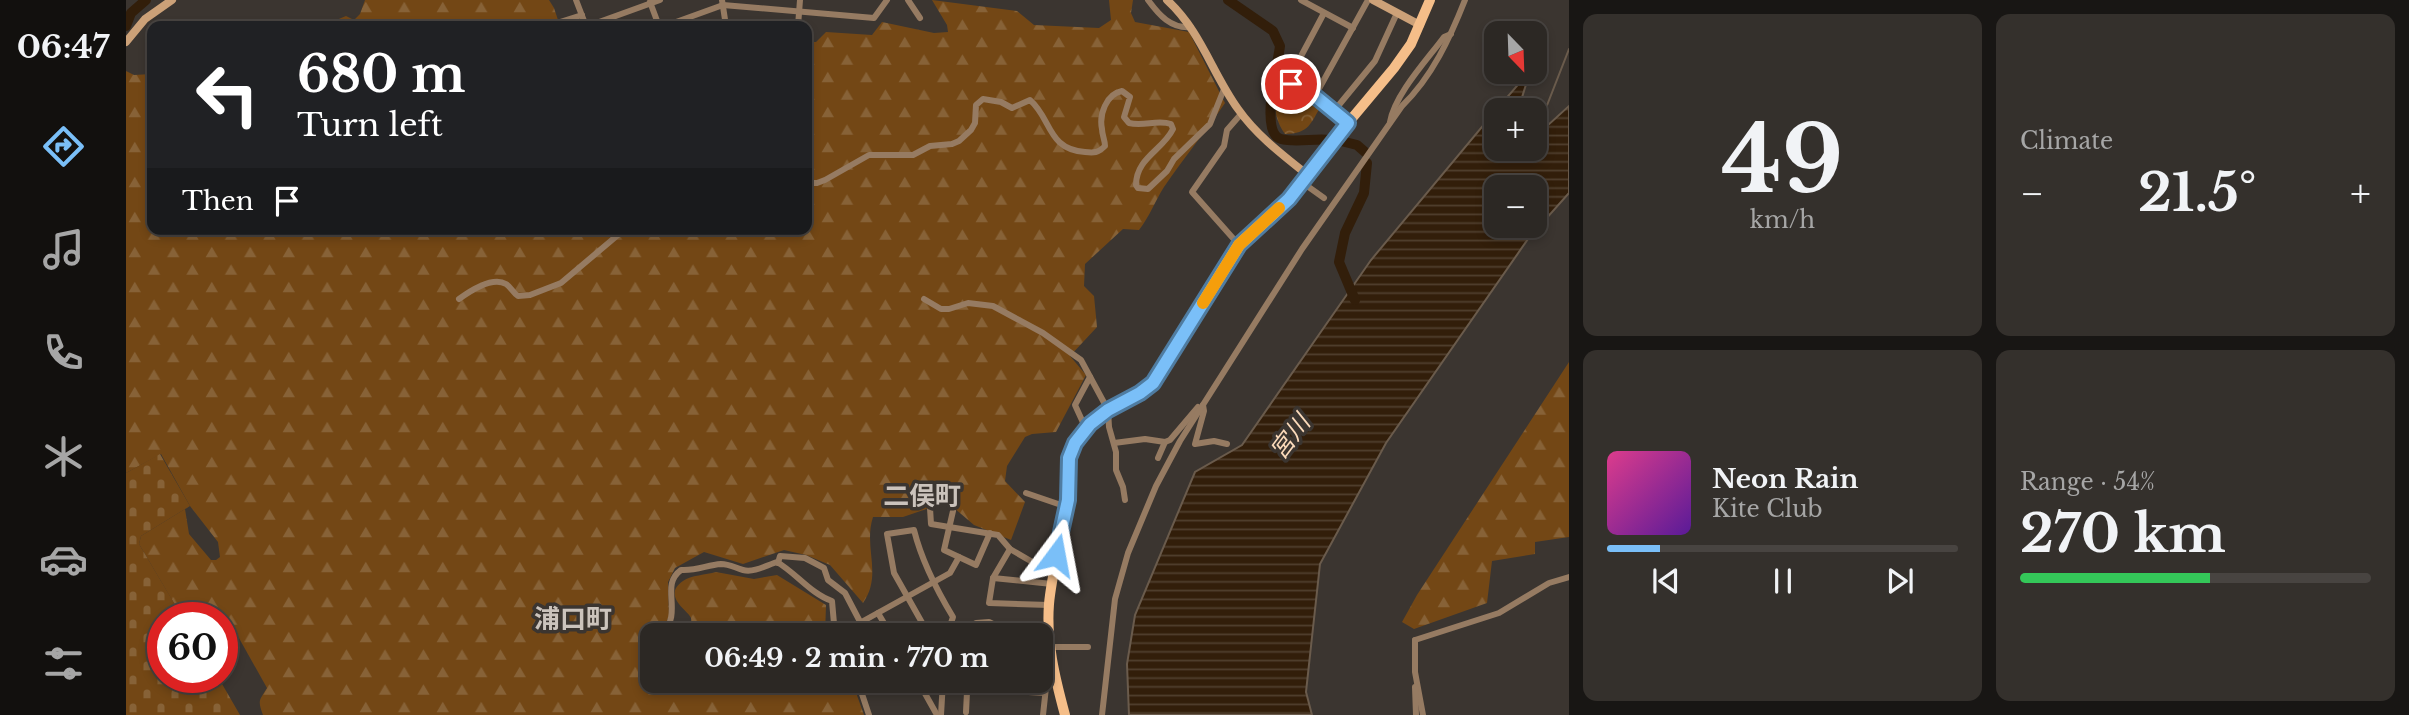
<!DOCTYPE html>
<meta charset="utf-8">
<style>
:root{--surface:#2c2824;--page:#34302c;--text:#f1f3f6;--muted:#a6a6a6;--line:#484441;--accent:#7abff8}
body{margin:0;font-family:"Libre Baskerville","Noto Sans JP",serif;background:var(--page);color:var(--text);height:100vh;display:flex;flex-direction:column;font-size:26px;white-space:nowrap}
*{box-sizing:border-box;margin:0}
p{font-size:23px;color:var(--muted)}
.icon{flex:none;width:38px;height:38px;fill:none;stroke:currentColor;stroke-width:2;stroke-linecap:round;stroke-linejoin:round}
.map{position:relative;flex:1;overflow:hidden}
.drawer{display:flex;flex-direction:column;gap:14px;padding:14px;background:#181614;width:840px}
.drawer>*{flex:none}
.banner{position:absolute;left:21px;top:21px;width:665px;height:214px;border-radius:14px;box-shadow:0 4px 10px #0003,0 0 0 2px var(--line);background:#202124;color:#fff;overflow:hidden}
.needle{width:46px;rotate:157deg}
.controls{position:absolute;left:1358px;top:21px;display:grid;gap:14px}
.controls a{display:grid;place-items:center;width:63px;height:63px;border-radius:14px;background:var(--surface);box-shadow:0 4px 10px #0003,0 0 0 2px var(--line);font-size:35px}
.speed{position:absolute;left:21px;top:602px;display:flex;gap:14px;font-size:35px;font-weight:700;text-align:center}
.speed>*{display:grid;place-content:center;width:91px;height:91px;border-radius:50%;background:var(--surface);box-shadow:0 4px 10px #0003,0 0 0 2px var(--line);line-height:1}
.speed .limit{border:10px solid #d22;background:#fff;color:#111}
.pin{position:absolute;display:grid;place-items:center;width:60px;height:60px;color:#fff;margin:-30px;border:4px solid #fff;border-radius:50%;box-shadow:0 2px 7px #0007}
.me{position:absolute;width:77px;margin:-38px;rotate:13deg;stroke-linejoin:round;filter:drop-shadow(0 0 5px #0008)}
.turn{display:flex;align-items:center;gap:24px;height:147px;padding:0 35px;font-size:32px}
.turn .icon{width:91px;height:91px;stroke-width:2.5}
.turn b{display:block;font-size:49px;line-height:60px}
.then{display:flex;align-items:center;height:66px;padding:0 35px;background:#0003;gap:14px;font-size:26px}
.big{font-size:52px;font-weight:700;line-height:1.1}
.drawer .card{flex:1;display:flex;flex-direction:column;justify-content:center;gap:10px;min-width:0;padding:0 24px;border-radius:14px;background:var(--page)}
.drawer .dial{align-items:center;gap:0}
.dial b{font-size:91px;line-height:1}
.song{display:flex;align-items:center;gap:21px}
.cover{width:84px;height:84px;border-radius:10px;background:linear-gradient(135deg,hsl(330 70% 55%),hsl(270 70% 35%))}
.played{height:7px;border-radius:4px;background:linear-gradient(90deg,var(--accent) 15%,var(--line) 15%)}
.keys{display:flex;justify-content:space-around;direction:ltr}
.heat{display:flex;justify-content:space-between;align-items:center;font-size:38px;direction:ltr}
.charge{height:10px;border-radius:5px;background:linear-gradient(90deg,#34c759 54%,var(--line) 0)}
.drawer .tiles{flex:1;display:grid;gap:14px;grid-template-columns:repeat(2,1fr)}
.trip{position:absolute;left:514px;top:623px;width:413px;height:70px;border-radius:14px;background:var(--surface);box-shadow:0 4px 10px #0003,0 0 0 2px var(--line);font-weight:700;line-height:70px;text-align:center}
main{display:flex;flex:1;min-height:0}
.tab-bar{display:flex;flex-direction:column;width:126px;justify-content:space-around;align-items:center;background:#12100e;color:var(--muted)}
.tab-bar .icon{width:49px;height:49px}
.tab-bar .selected{color:var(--accent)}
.tab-bar b{font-size:32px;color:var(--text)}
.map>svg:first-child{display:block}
</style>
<main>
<nav class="tab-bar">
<b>06:47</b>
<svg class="icon selected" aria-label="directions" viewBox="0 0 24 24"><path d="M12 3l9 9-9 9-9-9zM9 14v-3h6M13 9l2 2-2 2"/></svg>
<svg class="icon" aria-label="music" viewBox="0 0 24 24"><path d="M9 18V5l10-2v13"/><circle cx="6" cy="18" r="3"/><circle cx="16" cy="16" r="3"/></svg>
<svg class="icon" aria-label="phone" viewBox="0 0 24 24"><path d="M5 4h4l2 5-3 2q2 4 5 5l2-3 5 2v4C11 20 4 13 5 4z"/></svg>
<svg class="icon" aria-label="climate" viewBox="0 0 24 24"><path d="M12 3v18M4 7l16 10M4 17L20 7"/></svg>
<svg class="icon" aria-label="car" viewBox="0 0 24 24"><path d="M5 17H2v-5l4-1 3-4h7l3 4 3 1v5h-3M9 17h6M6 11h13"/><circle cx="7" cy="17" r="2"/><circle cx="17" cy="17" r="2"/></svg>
<svg class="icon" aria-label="filters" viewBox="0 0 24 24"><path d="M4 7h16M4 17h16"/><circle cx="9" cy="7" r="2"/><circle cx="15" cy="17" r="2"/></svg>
</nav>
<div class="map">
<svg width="1443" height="715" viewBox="0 0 1443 715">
<defs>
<pattern id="forest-firs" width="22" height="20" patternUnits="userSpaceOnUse" patternTransform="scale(1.75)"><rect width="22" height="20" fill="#734715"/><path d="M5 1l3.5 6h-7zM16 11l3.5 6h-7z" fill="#876237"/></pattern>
<pattern id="cemetery-stones" width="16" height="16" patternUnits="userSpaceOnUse" patternTransform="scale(1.75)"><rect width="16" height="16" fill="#734715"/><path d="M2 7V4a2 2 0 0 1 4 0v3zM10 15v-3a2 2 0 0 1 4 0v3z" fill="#876237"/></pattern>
<pattern id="park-crowns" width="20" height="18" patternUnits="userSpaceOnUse" patternTransform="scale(1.75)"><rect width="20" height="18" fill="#734715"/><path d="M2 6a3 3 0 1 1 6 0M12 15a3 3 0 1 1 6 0" fill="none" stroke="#876237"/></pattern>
<pattern id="water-rules" width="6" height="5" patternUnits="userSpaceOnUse" patternTransform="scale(1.75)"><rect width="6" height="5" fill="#321e0a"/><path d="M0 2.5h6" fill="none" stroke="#503f2e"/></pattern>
</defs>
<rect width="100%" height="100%" fill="#3b3530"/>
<!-- forest -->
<g fill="url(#forest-firs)">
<polygon points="239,0 423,0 428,8 434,26 196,26 220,16 228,20 234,14"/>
<path d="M806 0 891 11 908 25 973 28 985 20 983 0H1007L1005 13 1009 22 1063 32 1099 103C1080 131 1057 159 1038 187 1029 201 1024 216 1013 230L997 229 959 264 958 286 968 296 971 327 944 356 960 375 930 432 906 434 899 437 881 466 879 481 899 502 885 540 848 525 821 502 777 517H747C737 548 757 574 737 603L704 565 680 555 658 550 617 564 578 552 549 568 542 582 543 616 539 625 530 635H527L518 653 527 668V681H710L713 687H728L738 715H137C131 699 134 700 141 688L104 622 96 618 72 616 52 610 13 544 15 536 59 509 63 534 85 560H90L94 557 92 542 64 506 35 454 0 473V71L8 75 26 74V229H681V42H690L700 32 746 35 756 22 808 33 822 32 821 25Z"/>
<polygon points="1443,362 1443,537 1409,542 1409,554 1366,561 1361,603 1288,629 1276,622 1291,595"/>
<path d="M590 572 628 579 651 575 700 605 699 635H564C564 630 566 623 565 618 563 611 535 596 557 581 565 575 580 575 590 572Z"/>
</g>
<!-- cemetery -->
<polygon fill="url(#cemetery-stones)" points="34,454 64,506 15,536 13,544 57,618 37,618 37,677 92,677 114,715 0,715 0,473"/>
<!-- park -->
<path fill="url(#park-crowns)" d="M1161 55 1163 85 1196 104C1185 123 1183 134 1159 134 1142 111 1150 83 1155 57Z"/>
<!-- water -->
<g fill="url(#water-rules)" stroke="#6a5b4c" stroke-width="2" fill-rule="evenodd">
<polygon points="1403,72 1404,72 1392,110 1370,110"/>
<path d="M1443 106V193L1402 239 1260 443 1194 564 1180 692 1186 715H1003L1001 664 1009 615 1069 472 1116 445 1245 260 1370 110V149H1409V132L1420 127ZM1370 187H1409V226H1370Z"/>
</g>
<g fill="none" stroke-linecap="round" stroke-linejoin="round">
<!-- stream -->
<polyline stroke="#6a5b4c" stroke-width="2" points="1409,136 1443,49"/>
<!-- river -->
<g stroke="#321e0a" stroke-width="10">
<path d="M1102 0 1147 31 1154 46C1152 64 1133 133 1155 139 1170 143 1189 138 1204 140"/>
<polyline points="0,26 5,13 20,0"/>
<polyline points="1215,141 1231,145 1239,152"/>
<polyline points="1229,300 1213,262 1219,233 1238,193 1241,163"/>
</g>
<!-- street -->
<g stroke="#967b62" stroke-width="6">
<polyline points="450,0 460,26"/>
<polyline points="596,0 600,26"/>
<polyline points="782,0 794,18"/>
<path d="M1022 0C1033 15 1045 29 1065 27"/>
<polyline points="1175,0 1227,28"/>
<polyline points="524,2 533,26"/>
<polyline points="1198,13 1165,75 1165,84 1189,96 1222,123"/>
<polyline points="434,22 456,15"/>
<polyline points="462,26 534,0"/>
<polyline points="539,26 597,5 748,18 761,0"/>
<polyline points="672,26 674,0"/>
<polyline points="1189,96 1242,0"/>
<polyline points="1208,111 1249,61 1271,13"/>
<path d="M1264 122C1269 94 1301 60 1318 37L1325 34"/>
<path d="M681 183H691L699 180 743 155H787L804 146 826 144 833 141 845 130 849 123 850 105 857 99 875 102 886 108 904 100C926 119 921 149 959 152 968 153 972 153 979 146 979 140 976 135 976 129 973 115 980 94 996 91L1004 97 998 117 1003 123C1018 127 1031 119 1045 124L1047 129C1037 150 1010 158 1010 185L1012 188 1022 189 1041 171 1048 159 1084 124 1098 89"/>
<polyline points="1177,183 1198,198"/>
<polyline points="1113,245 1066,192 1098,146 1101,130 1115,114"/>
<path d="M333 299C344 291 366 276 380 284 385 287 387 293 392 296L404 295 435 283 499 229"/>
<polyline points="798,299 815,309 823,309 842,303 867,306 917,333 955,360 982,410 983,427 990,452 990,470 997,487 999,500"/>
<polyline points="1077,405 1078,411 1069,444 1088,441 1101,444"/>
<polyline points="960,429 949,405 964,377"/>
<polyline points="988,443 1019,439 1039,442 1044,440 1072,407"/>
<polyline points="1032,458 1039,442"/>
<polyline points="900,493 941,507"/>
<polyline points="804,508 805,524 872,535 884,549 927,574"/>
<polyline points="827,511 818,550 850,565 864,533"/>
<polyline points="884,549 867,578 863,603 923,605"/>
<polyline points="652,563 654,556 679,558 698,568 702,580 719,593 741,635"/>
<polyline points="867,578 926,584"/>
<polyline points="752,613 765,635"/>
<path d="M536 635C558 611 533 586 555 570 571 571 581 565 595 564 604 564 609 568 617 570 628 573 641 565 651 562 670 573 685 594 706 601L709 635"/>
<polyline points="712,635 824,573 833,557"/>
<path d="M803 635 768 573 761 534 788 530C796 562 810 589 827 617L821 635"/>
<polyline points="849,635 850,623 863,622 867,624 865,635"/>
<polyline points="1289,640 1373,613 1423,583 1443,577"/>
<polyline points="1289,640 1289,672 1297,715"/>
<polyline points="924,647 962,647"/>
<polyline points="727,681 733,685 743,715"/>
<polyline points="792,681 811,715"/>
<polyline points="839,681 839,692 888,691 889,681"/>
<polyline points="863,681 863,692"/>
<polyline points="1289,687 1290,715"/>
<polyline points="888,691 919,693"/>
<polyline points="840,712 841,692"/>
<polyline points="815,715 817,681"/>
<polyline points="917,715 922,669"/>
<path d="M976 715 989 599 1002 553 1030 486 1054 441 1176 249 1276 106C1306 77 1324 38 1339 0"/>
</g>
<!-- secondary -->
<g stroke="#cca178" stroke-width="8">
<path d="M1041 0C1075 31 1086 73 1112 109 1131 136 1158 156 1183 176"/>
<polyline points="1247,0 1294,25"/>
<polyline points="0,42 19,19 46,0"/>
</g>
<!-- primary -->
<path stroke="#f5be89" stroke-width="10" d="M939 715C929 678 920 642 923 604 926 570 937 537 941 503 944 482 938 459 951 441 973 409 1000 406 1027 383L1113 245 1176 185 1222 123 1268 68 1285 44 1304 0"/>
</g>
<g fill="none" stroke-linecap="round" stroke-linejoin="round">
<defs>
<polyline id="route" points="930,555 942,500 943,458 949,443 964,424 982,410 1014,393 1027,383 1113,245 1163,199 1222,123 1189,96 1165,84"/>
</defs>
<!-- route casing -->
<use href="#route" stroke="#4f7ca1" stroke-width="18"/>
<!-- route -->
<use href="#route" stroke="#7abff8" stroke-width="12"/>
<!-- slow -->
<polyline stroke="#f59e0b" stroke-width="12" points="1077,303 1113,245 1153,208"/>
</g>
<g text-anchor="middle" stroke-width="7" stroke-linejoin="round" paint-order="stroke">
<!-- water labels -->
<g font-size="24" font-style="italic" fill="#fbdaba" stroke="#3b3530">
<text transform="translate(1164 437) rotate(-53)" y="8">宮川</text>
</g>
<!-- quarter labels -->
<g font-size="26" font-weight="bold" fill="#cbc3bc" stroke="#3b3530">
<text x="796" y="505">二俣町</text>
<text x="447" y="628">浦口町</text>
</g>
</g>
</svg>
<div class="controls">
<a><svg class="needle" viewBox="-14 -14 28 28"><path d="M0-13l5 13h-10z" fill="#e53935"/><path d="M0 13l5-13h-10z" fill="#a6a6a6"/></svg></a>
<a>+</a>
<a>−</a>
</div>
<div class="speed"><div class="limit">60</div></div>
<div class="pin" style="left:1165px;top:84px;background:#d93025"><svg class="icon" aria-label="arrive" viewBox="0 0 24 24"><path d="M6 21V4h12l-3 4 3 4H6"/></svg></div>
<svg class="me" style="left:930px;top:555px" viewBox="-20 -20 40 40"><path d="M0-17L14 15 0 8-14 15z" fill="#7abff8" stroke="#fff" stroke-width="4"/></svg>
<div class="trip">06:49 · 2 min · 770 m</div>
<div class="banner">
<div class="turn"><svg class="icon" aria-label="left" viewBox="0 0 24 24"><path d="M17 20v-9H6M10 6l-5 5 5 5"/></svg><div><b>680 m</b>Turn left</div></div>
<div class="then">Then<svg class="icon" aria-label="arrive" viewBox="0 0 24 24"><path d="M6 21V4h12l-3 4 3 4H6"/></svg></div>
</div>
</div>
<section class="drawer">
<div class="tiles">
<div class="card dial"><b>49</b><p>km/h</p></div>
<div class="card"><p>Climate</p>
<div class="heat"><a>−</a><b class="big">21.5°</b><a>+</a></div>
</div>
<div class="card">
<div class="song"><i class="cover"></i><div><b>Neon Rain</b><p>Kite Club</p></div></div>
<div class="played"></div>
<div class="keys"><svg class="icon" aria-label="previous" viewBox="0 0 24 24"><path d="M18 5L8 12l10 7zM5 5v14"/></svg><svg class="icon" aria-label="pause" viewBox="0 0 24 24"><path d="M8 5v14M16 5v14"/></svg><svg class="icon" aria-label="next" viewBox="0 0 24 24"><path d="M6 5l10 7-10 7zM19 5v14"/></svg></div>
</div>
<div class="card"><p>Range · 54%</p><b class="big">270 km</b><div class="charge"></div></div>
</div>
</section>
</main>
